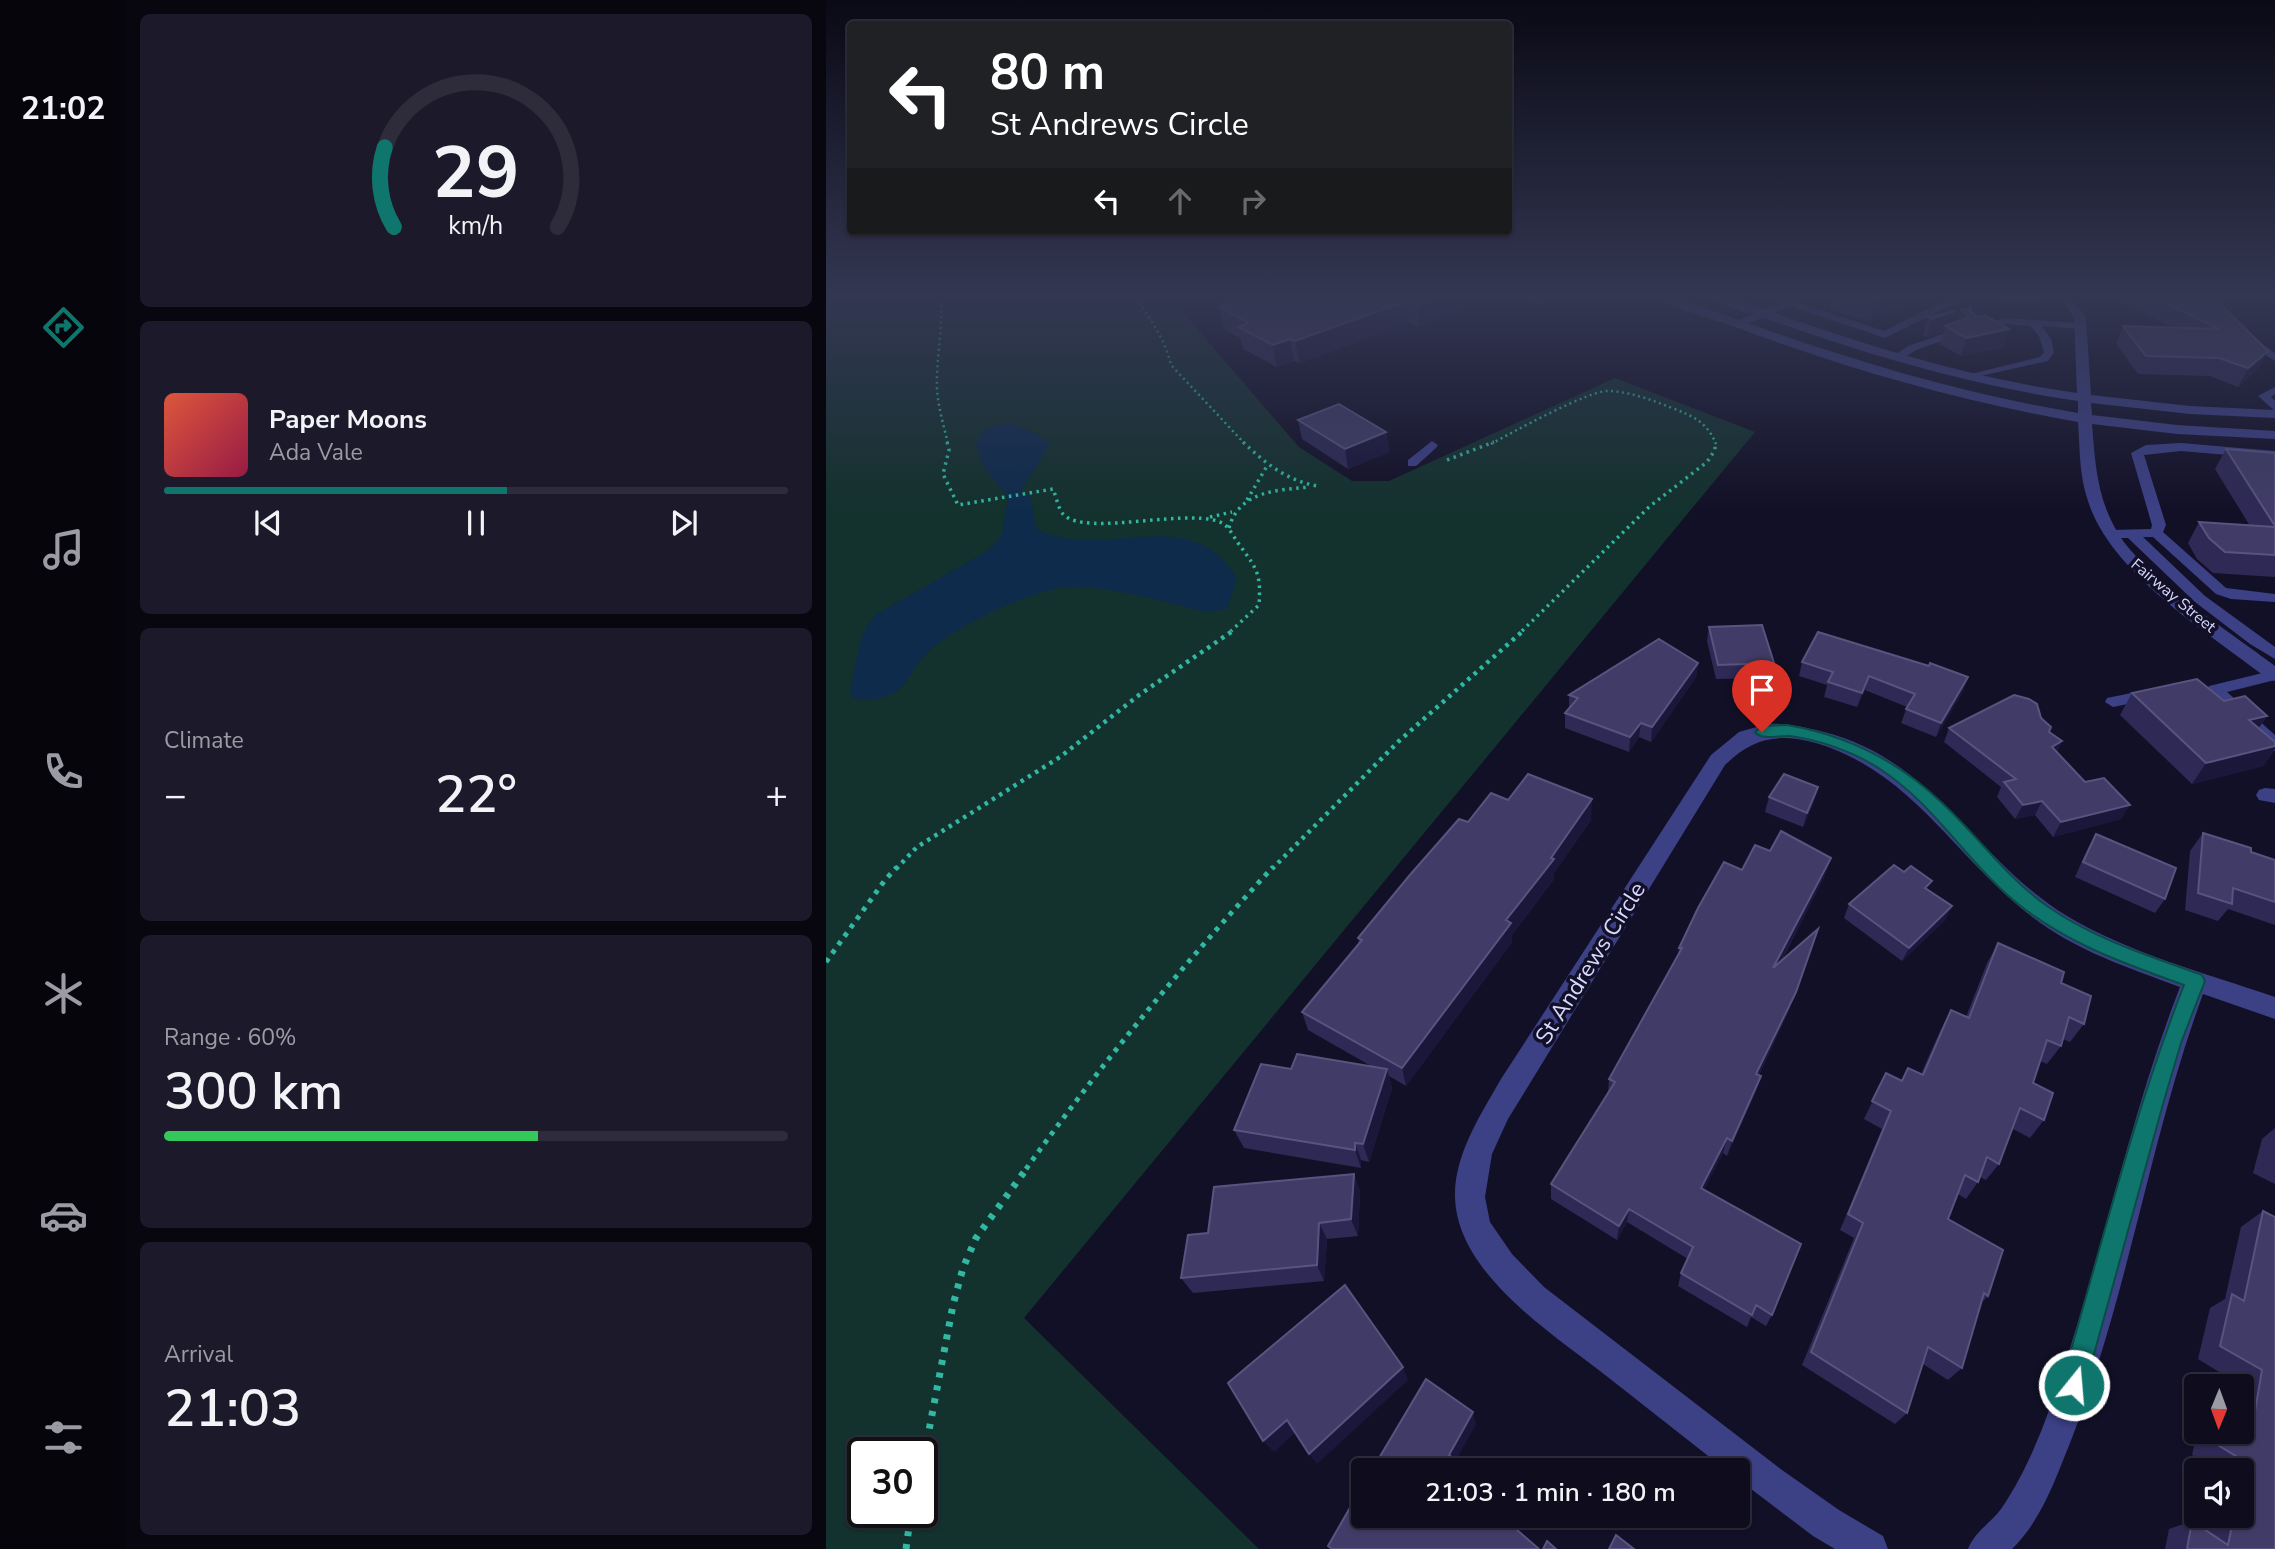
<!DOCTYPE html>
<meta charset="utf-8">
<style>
:root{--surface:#0e0c1d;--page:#1c1a2a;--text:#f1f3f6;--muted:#9b9ba4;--line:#2e2c3b;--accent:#0f766e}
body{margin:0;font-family:"Nunito Sans",sans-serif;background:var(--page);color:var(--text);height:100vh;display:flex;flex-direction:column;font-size:26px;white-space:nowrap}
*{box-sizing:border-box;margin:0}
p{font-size:23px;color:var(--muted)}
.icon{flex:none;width:38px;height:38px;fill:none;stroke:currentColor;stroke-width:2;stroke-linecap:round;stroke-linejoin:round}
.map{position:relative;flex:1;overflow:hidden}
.side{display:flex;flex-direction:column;gap:14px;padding:14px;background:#080710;width:700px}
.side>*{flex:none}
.hud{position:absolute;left:21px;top:21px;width:665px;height:214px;border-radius:7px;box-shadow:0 2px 5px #0004,0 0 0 2px var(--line);background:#202124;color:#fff;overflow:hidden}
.needle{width:46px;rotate:181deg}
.controls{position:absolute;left:1358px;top:1374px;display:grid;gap:14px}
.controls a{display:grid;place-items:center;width:70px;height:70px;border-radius:7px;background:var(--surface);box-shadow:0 2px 5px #0004,0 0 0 2px var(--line);font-size:35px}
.speed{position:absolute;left:21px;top:1437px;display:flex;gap:14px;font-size:35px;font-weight:700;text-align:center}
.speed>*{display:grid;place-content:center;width:91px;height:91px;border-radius:50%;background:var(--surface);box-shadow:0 2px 5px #0004,0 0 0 2px var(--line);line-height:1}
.speed .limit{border:4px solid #111;border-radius:10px;background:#fff;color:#111}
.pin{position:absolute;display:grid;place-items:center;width:60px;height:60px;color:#fff;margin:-72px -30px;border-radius:50% 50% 50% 0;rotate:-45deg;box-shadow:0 0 7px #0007}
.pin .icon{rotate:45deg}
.me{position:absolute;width:77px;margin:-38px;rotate:17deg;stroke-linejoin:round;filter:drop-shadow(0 0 5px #0008)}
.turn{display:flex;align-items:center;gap:24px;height:147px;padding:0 28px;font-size:32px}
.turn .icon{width:91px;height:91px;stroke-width:2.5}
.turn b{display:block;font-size:49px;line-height:60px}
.lanes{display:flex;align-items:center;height:66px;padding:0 28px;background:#0003;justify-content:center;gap:35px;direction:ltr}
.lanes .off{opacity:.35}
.big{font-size:52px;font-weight:600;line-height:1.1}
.side .tile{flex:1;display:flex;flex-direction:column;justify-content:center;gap:10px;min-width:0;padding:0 24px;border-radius:10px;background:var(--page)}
.side .dial{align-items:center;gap:0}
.dial svg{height:182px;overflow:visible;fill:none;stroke:var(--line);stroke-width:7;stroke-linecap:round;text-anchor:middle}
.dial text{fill:var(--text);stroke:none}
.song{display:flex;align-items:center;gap:21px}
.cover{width:84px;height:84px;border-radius:10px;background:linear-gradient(135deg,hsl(10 70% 55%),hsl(340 70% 35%))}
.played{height:7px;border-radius:4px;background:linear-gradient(90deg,var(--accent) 55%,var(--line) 55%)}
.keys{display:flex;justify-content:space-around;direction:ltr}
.heat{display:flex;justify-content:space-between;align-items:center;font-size:38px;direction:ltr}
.charge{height:10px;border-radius:5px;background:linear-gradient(90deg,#34c759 60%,var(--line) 0)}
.trip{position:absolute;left:525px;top:1458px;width:399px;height:70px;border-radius:7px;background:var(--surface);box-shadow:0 2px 5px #0004,0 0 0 2px var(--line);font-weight:600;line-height:70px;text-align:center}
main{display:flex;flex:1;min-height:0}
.menu{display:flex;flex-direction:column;width:126px;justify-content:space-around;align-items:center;background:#06050c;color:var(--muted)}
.menu .icon{width:49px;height:49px}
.menu .selected{color:var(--accent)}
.menu b{font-size:32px;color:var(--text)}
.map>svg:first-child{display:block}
</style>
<main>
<nav class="menu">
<b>21:02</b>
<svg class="icon selected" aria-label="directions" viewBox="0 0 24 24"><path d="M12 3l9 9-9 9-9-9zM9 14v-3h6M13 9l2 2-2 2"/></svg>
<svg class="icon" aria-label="music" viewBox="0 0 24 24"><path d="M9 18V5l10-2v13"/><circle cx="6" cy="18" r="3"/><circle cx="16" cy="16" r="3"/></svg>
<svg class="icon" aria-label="phone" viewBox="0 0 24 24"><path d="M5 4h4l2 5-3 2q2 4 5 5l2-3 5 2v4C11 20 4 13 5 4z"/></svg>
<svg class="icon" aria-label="climate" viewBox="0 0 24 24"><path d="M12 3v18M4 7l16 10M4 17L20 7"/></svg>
<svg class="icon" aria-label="car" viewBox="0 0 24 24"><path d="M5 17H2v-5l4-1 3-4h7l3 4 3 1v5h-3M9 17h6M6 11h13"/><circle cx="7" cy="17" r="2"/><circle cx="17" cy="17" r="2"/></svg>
<svg class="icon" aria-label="filters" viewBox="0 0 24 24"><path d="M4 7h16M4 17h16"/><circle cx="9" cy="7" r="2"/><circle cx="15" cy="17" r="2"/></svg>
</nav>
<section class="side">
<div class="tile dial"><svg viewBox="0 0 100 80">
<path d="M14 69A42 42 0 1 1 86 69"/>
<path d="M14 69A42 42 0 0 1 10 34" stroke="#0f766e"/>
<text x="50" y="56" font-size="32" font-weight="700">29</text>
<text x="50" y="72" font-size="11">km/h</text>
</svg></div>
<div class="tile">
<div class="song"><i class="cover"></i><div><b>Paper Moons</b><p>Ada Vale</p></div></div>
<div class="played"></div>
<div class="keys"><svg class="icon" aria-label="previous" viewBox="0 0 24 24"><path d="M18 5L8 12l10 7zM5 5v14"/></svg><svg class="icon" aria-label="pause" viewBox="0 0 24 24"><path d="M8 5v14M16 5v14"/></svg><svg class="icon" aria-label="next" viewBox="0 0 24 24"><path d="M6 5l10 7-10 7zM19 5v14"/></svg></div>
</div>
<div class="tile"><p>Climate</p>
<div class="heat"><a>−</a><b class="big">22°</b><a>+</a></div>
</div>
<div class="tile"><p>Range · 60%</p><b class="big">300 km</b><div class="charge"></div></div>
<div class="tile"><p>Arrival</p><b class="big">21:03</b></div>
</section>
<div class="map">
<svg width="1449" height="1549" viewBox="0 0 1449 1549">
<rect width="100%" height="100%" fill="#121027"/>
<!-- green -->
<path fill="#13312d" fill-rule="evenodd" d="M0 294H341L473 447 526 481H563L789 378 929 432 198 1318 433 1549H0ZM37 1452H96V1512H37Z"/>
<!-- water -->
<path fill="#0f2b4c" d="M187 424 211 434 224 445 194 492 205 498 210 528C218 535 229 536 240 538 302 548 371 510 411 579L401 609 382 612C342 604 272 581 233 588 196 595 120 630 95 659 86 669 82 685 69 692 56 700 42 701 27 698L24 691C31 663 30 639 49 615L154 555 167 546 176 534 182 497 158 467 150 446C154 426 169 424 187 424Z"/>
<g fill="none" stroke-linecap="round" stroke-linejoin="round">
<!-- path-far4 -->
<g stroke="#32b7a3" stroke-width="2.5" stroke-dasharray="2 3.5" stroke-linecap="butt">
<path d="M114 294C118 326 110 356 111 389 112 407 118 426 122 444"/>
<path d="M307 294C322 316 339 338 345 365L419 444"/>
<path d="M665 444C685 433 765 389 783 391 805 392 826 400 846 408 867 416 881 422 890 444"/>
</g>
<!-- path-far3 -->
<g stroke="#32b7a3" stroke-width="3.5" stroke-dasharray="2.5 4.5" stroke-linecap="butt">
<path d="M121 442 123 450 117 474 132 505 227 489C230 496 232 508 237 514 259 539 372 504 399 525 405 530 410 541 415 547 432 570 435 576 433 605L405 631"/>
<path d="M417 442C439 463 461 481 492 486"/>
<polyline points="621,460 668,442"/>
<polyline points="421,500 441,466"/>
<polyline points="384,517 406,512"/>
<path d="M403 528C413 491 451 490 484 487"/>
<polyline points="696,631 823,507 881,462 889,450 889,442"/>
</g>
<!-- path-far2 -->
<g stroke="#32b7a3" stroke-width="4.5" stroke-dasharray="3.5 5" stroke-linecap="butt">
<polyline points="70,869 91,847 234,757 313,695 408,630"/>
<polyline points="446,869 573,741 698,630"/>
</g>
<!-- path-far1 -->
<g stroke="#32b7a3" stroke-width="5" stroke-dasharray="4.5 6" stroke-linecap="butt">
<polyline points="0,962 59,880 71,867"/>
<path d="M200 1169C276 1063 358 963 447 867"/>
</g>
<!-- path -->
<g stroke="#32b7a3" stroke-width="7" stroke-dasharray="5 8" stroke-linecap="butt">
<polyline points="96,1467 127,1305 137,1268 150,1238 201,1168"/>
<polyline points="80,1549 85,1512"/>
</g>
<!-- lane -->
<g fill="#3c4085" fill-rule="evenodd">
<polygon points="599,294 642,294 643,296 619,301"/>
<polygon points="691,294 704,294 721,303 713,305"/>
<polygon points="933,294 947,294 1058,331 1132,294 1215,294 1217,299 1212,302 1167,301 1143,296 1059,338 964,306 916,326 908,326 908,322 955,303"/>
<polygon points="1179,318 1255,323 1260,326 1255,329 1216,326 1225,339 1228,352 1222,361 1141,379 1141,375 1214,357 1218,352 1213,336 1204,326 1179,324 1151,331 1146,328"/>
<polygon points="1129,330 1134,333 1133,335 1090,350 1074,360 1065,358 1082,346"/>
<polygon points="1419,338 1427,338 1449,353 1449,361 1419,342"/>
<polygon points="1449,387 1449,394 1445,397 1449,401 1449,411 1432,396"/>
<polygon points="606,441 612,445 610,448 590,466 582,466 582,460"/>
<polygon points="1355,443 1449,451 1449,459 1355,451 1318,455 1340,525 1337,532 1400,588 1449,594 1449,602 1405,599 1390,594 1327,537 1317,537 1379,596 1449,647 1449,659 1424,644 1369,602 1302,538 1284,538 1277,534 1284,530 1325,529 1326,525 1305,453 1320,445"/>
<polygon points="1449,670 1449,680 1401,692 1449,735 1449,751 1443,749 1381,690 1383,686"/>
<polygon points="1325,689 1333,694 1331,698 1287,707 1279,702 1281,698"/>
<polygon points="1439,788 1449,789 1449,803 1433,800 1430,795 1433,790"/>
</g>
<!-- street -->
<g fill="#3c4085" fill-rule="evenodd">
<path d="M825 294H841C979 345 1107 389 1252 413V401C1147 386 1046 356 947 321 926 313 895 308 878 294H895C1011 336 1128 376 1251 393L1248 317 1231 294H1242L1260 317 1265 395 1364 406 1449 410V418L1364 414 1265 403 1266 415 1351 425 1449 431V439L1351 434 1266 424C1269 462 1271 499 1292 533 1318 577 1406 633 1449 666V681L1442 679C1383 633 1285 574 1262 501 1253 475 1254 449 1252 422 1132 401 1018 368 904 325 881 317 843 308 825 294Z"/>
<path d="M941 724C961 723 979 727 998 732 1109 760 1149 860 1241 916 1305 954 1379 973 1449 997V1019L1377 994C1323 1141 1302 1297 1244 1443 1229 1480 1215 1521 1186 1549H1142C1149 1531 1164 1524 1175 1509 1195 1480 1210 1446 1222 1413 1273 1273 1300 1126 1354 987 1303 968 1248 950 1205 916 1128 857 1085 769 986 742 950 733 925 739 899 765L682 1119 666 1154 659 1197 664 1222 686 1254 718 1287 956 1470 1013 1510 1057 1536 1062 1549H1009L987 1536 912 1479V1470H900C861 1439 822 1409 783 1378 729 1335 631 1275 629 1197 628 1155 655 1114 675 1079L885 755 913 732Z"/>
</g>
</g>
<!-- wall -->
<g fill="#2e2955">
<polygon points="383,294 632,294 633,312 593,327 583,323 474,363 468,361 451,367 417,349 414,338 398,329 393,307 399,305 385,298"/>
<polygon points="1007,294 1096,294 1044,322 1004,309"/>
<polygon points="1278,294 1384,294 1432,369 1412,387 1384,376 1312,374 1290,344 1297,326 1346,327"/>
<polygon points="1135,310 1145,312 1178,347 1135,356 1114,344 1118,331 1101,337 1097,335 1102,317 1129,311 1126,324 1131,322"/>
<polygon points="472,420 560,432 563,452 522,469 476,439"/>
<polygon points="1400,449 1449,453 1449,577 1387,573 1371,559 1362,543 1373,522 1424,526 1389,469"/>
<polygon points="883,627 948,663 945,678 890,679 881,641"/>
<polygon points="976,662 1103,666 1142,677 1137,691 1110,737 1075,723 1081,707 1039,690 1031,707 998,697 1001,685 973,676"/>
<polygon points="872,663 870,677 825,742 813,737 803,752 739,728 739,713 743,709 743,695"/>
<polygon points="1306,693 1398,701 1441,716 1433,728 1449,742 1449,749 1437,766 1366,784 1294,715"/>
<polygon points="1123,728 1223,732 1236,741 1231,752 1295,819 1227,837 1209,815 1189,819 1171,797 1175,787 1118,742"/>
<polygon points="943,797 988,802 977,827 939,812"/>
<polygon points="682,800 765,820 728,873 728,879 686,935 686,942 580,1086 563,1076 566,1088 543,1162 535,1160 535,1168 418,1148 408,1130 465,1069 545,1066 482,1030 476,1012 533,944 532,938 642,822"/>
<polygon points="1377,833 1425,852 1449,860 1449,925 1402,909 1392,921 1359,910 1364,851"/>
<polygon points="1270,834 1339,899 1329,913 1249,877 1262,848"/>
<polygon points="944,851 1005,858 999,875 955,962 964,1008 933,1075 930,1091 901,1156 897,1153 878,1189 946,1315 940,1326 925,1317 921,1327 852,1286 855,1273 862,1259 801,1222 791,1240 725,1199 725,1184 782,1094 783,1079 852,955 853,948 916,870"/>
<polygon points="1102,890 1126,906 1119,920 1076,961 1018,918 1023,904"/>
<polygon points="1172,943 1235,983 1258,1024 1244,1042 1237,1039 1235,1046 1221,1064 1214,1061 1207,1083 1218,1120 1204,1138 1187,1129 1173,1164 1160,1180 1154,1177 1152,1182 1140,1199 1132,1194 1122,1219 1162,1296 1155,1303 1136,1368 1122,1380 1097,1364 1081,1413 1069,1424 976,1365 1028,1238 1014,1230 1056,1129 1038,1119 1060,1073 1075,1081 1082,1068 1095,1074 1115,1029 1125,1010 1140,1017 1161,963"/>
<polygon points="1449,1128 1449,1184 1427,1173 1436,1139"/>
<polygon points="528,1174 534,1192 532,1236 501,1239 498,1281 367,1293 355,1278 382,1233"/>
<polygon points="1437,1211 1449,1549 1339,1549 1343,1529 1366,1521 1381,1531 1384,1516 1416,1516 1416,1470 1391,1470 1366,1455 1371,1432 1416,1432 1416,1386 1411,1386 1411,1383 1372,1359 1384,1308 1399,1299 1415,1227"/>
</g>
<!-- shaded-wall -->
<g fill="#1b173b">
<polygon points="621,294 632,294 633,312 593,327 591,305"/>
<polygon points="1059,294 1096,294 1044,322 1050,299"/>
<polygon points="581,301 583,323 474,363 469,341"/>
<polygon points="1129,311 1124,329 1119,326 1118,331 1101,337 1106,319"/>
<polygon points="1183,329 1178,347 1135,356 1140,338"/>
<polygon points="464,339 468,361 451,367 447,345"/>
<polygon points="1442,351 1432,369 1412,387 1422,368"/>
<polygon points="560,432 563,452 522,469 519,449"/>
<polygon points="872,663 870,677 825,742 826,727"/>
<polygon points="1043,676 1039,690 1031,707 1036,693"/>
<polygon points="1142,677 1137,691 1110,737 1115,723"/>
<polygon points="1441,716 1426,737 1423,720"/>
<polygon points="815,723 813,737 803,752 804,737"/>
<polygon points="1236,741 1229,756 1226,747"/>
<polygon points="1449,746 1449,749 1437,766 1366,784 1380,763"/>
<polygon points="992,787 988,802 977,827 981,813"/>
<polygon points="766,799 765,820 728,873 728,879 686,935 686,942 580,1086 576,1068"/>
<polygon points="1216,801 1209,815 1189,819 1197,805"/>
<polygon points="1304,805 1295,819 1227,837 1235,822"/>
<polygon points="1005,858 999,875 943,984 947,968"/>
<polygon points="1126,906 1119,920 1076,961 1083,948"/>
<polygon points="992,929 964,1008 926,1089 930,1074"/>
<polygon points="561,1069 566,1088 543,1162 537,1144"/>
<polygon points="935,1076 930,1091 901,1156 906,1141"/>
<polygon points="901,1138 897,1153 871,1202 875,1188"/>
<polygon points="529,1143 535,1160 535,1168 529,1150"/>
<polygon points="528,1174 534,1192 532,1236 525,1219"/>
<polygon points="803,1209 801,1222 791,1240 793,1226"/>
<polygon points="493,1223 501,1239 498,1281 491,1265"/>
<polygon points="577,1367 582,1380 491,1464 483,1454"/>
<polygon points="647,1412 650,1424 627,1466 623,1455"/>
<polygon points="461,1420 471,1431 448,1452 437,1441"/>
</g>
<!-- building -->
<g fill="#403c67" stroke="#58547f" stroke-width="2">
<polygon points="413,294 621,294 591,305 581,301 469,341 464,339 447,345 412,327 423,323 393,307 421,298"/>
<polygon points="1035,294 1059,294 1050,299"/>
<polygon points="1321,294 1384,294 1442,351 1422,368 1393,358 1320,356 1297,326 1393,329"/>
<polygon points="1145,308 1145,312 1151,317 1159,315 1183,329 1140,338 1119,326 1141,318 1142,315 1135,310"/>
<polygon points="1129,311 1106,319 1102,317"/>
<polygon points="513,404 560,432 519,449 472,420"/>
<polygon points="1400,449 1449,453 1449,526"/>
<polygon points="1373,522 1449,527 1449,555 1399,552 1383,538"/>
<polygon points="936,625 948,663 892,665 883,627"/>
<polygon points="992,632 1103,666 1104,663 1142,677 1115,723 1080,709 1089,694 1043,676 1036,693 1002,682 1007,672 976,662"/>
<polygon points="833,639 872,663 826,727 815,723 804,737 739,713 752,698 743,695"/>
<polygon points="1371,679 1398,701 1419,696 1441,716 1423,720 1449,742 1449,746 1380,763 1306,693"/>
<polygon points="1188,695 1203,699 1211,704 1215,718 1225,727 1223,732 1236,741 1226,747 1259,782 1278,778 1304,805 1235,822 1216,801 1197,805 1178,782 1190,779 1123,728"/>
<polygon points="702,774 766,799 725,858 728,859 680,920 685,923 576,1068 476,1012 536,940 532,938 583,876 633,819 642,822 665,793 682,800"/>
<polygon points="958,774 992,787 981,813 943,797"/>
<polygon points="955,831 1005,858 947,968 992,929 970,992 930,1074 935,1076 906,1141 901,1138 875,1188 975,1244 946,1315 930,1305 926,1315 855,1273 867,1247 803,1209 793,1226 725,1184 789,1082 783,1079 856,948 853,948 872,908 898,862 916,870 929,845 944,851"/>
<polygon points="1377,833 1425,848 1425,852 1449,860 1449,902 1407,888 1406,904 1372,893"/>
<polygon points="1270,834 1350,868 1339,899 1257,862"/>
<polygon points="1068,865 1078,872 1085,866 1106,881 1099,888 1126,906 1083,948 1023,904"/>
<polygon points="1172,943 1238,972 1235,983 1265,996 1258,1024 1243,1017 1235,1046 1221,1040 1207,1083 1227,1093 1218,1120 1194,1108 1173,1164 1161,1157 1152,1182 1139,1175 1122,1219 1177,1250 1162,1296 1158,1293 1136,1368 1102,1347 1081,1413 985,1352 1037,1223 1022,1214 1065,1111 1046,1101 1060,1073 1076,1081 1082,1068 1097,1075 1125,1010 1143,1018"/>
<polygon points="471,1054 561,1069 537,1144 529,1143 529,1150 408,1130 435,1064 465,1069"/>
<polygon points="528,1174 525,1219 493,1223 491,1265 355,1278 362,1235 382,1233 388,1187"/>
<polygon points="1437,1211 1449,1217 1449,1549 1361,1549 1366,1521 1402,1545 1408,1516 1416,1516 1416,1475 1418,1461 1390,1444 1392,1432 1416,1432 1416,1417 1427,1423 1436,1370 1394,1346 1406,1294 1418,1301"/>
<polygon points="519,1285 577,1367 483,1454 461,1420 437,1441 402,1383"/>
<polygon points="600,1379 647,1412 623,1455 643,1470 546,1470"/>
<polygon points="537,1485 537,1516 675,1516 713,1549 506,1549 502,1546"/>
<polygon points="790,1535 808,1549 783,1549"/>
<polygon points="721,1541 730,1549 717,1549"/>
</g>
<!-- sky -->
<linearGradient id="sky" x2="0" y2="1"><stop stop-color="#0a0915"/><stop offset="0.58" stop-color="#333752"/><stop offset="1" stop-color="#333752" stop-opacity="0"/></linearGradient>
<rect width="1449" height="511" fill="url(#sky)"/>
<!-- route -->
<path fill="#0f766e" stroke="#0a4d48" stroke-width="2" d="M961 725C1020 735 1071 760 1115 802 1152 836 1180 877 1221 906 1268 939 1323 956 1376 975L1379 981 1355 1043 1337 1104 1257 1394 1248 1397 1239 1394 1235 1385C1274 1251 1307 1115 1358 985 1293 962 1226 938 1175 889 1134 850 1102 800 1054 769 1028 752 994 740 964 736 952 735 937 741 929 732L936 726Z"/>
<g text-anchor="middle" stroke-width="7" stroke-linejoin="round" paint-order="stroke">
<!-- far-street labels -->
<g font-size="16" fill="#d8d7fe" stroke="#121027">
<text transform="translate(1348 595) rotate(40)" y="6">Fairway Street</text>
</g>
<!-- near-street labels -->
<g font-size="23" fill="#d8d7fe" stroke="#121027">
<text transform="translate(764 963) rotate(-58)" y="8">St Andrews Circle</text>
</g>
</g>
</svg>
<div class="controls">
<a><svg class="needle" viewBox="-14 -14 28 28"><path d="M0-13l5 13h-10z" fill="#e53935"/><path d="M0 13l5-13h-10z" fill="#9b9ba4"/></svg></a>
<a><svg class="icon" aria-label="sound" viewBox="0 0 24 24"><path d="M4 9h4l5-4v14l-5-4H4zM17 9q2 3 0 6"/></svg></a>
</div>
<div class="speed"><div class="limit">30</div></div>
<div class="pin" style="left:936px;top:732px;background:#d93025"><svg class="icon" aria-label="arrive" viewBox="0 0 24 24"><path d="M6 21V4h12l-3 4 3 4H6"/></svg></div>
<svg class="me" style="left:1248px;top:1385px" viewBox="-20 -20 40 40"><circle r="17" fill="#0f766e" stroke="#fff" stroke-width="3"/><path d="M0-11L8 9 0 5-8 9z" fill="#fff"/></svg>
<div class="trip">21:03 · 1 min · 180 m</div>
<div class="hud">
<div class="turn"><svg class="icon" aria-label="left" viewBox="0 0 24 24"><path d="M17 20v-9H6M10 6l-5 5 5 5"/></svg><div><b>80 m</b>St Andrews Circle</div></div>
<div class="lanes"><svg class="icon" aria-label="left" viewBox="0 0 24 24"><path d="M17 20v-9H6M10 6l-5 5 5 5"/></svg><svg class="icon off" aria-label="ahead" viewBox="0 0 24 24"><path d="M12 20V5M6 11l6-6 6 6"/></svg><svg class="icon off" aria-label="right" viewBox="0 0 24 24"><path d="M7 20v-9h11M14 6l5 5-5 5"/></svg></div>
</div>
</div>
</main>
